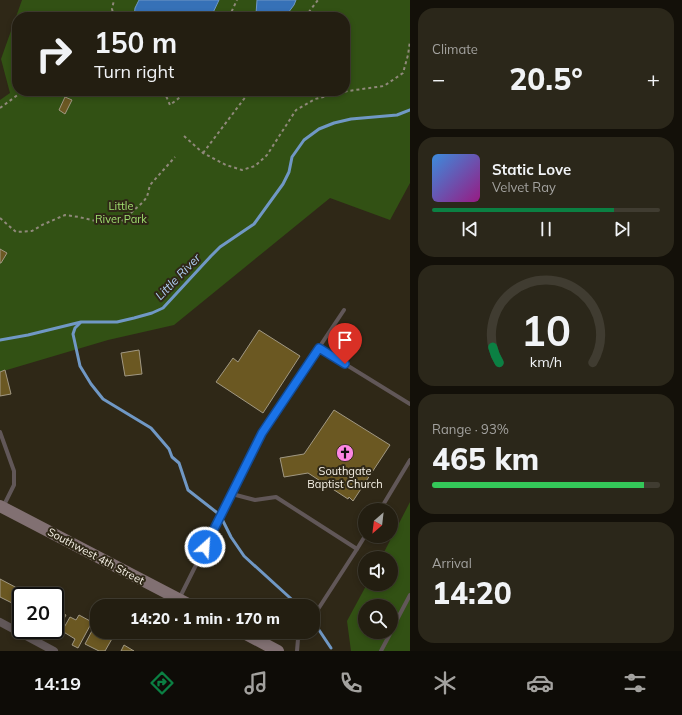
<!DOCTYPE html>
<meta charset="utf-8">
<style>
:root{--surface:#231e11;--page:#2b271a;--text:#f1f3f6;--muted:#a3a29f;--line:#403c31;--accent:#0b8043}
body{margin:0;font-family:Mulish,sans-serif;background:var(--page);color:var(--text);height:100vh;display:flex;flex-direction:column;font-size:15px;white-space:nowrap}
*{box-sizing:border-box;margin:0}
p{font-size:13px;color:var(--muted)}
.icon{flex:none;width:22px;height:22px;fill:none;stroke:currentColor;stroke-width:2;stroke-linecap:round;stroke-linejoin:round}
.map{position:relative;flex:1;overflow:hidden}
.drawer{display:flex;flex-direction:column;gap:8px;padding:8px;background:#131009;width:272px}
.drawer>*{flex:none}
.banner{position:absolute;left:12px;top:12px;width:338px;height:84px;border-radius:16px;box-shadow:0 2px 6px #0003,0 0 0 1px var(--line);background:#231e11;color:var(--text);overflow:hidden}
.needle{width:26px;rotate:208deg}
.fabs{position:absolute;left:358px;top:503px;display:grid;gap:8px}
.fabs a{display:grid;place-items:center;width:40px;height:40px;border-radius:50%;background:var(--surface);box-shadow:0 2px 6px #0003,0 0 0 1px var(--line);font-size:20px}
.speed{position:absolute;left:12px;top:587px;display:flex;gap:8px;font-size:20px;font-weight:700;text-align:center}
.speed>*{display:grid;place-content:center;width:52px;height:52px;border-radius:50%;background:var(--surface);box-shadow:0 2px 6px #0003,0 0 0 1px var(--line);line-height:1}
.speed .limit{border:2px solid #111;border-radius:6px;background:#fff;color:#111}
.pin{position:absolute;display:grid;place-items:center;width:34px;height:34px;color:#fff;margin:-41px -17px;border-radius:50% 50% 50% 0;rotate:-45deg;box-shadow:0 0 4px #0007}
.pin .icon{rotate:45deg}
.me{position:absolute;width:44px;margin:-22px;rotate:26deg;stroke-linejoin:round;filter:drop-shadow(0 0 3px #0008)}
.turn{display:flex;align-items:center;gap:14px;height:84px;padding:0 16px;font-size:18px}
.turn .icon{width:52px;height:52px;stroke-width:2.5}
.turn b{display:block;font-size:28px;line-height:34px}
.big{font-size:30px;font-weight:800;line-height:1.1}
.drawer .card{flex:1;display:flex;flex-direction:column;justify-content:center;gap:6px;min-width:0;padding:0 14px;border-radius:16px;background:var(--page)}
.drawer .dial{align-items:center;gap:0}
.dial svg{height:104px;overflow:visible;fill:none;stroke:var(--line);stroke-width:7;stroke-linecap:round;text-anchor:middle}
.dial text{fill:var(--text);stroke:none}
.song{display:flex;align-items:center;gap:12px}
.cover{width:48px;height:48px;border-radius:6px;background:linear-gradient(135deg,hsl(210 70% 55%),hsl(310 70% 35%))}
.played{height:4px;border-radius:2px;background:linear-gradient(90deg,var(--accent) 80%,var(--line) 80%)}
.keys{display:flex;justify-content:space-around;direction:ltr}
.heat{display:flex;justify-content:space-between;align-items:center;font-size:22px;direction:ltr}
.charge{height:6px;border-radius:3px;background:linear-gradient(90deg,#34c759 93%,var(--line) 0)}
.trip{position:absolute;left:90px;top:599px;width:230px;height:40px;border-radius:16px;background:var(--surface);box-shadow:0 2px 6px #0003,0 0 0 1px var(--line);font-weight:800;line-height:40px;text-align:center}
.menu{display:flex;height:64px;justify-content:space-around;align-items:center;background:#0e0c07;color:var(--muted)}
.menu .icon{width:28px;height:28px}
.menu .active{color:var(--accent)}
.menu b{font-size:18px;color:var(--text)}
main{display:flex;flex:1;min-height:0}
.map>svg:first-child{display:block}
</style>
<main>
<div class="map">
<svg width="410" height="651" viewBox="0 0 410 651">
<rect width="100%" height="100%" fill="#2f2817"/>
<!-- green -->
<g fill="#325114" fill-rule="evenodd">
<path d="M22 0H410V183L390 220 330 198 174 325 108 340 0 372V100L10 93 1 59ZM17 17H345V91H17Z"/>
<path d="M410 502V651H351L347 621 367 584H391V558H381ZM365 606H391V632H365Z"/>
</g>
<!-- water -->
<g fill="#3671b7" stroke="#7098c5">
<polygon points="139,0 219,0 211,17 134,17 135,8"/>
<polygon points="257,0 296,0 294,5 285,17 257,17 256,14"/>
</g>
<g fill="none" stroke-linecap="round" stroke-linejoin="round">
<!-- stream -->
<g stroke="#7098c5" stroke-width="3">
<polyline points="80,323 75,328 73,334 80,366 91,384 103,399 151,428 169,449 172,457 179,463 188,490 220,515 231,537 244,556 299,606"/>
<polyline points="0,340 28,335 81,322 117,322 134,318 152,313 163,308 211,256 220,247 254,224 283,184 289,172 292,157 304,140 319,129 334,123 351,119 397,115 410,110"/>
<polyline points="313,621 331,648"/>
</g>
</g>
<!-- building -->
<g fill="#6b5822" stroke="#a19883">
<polygon points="65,97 72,100 65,114 59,110"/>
<polygon points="0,249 7,253 1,263 0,263"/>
<polygon points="259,330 300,356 263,413 216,382 233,358 238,362"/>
<polygon points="139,350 142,374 125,376 121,353"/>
<polygon points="5,370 11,394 0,396 0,372"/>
<polygon points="334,410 390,445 353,501 349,497 348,499 308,473 284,477 280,458 304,454"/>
<polygon points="0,579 19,589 12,603 0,597"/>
<polygon points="33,587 46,594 46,596 21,596 21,607 15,604 23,590 30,594"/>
<polygon points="55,609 66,615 59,628 55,626"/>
<polygon points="79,615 92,622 78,648 72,645 75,639 62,631 70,617 76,620"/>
<polygon points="94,627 97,629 97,632 103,632 113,637 105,651 99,651 85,644"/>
<polygon points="124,645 134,651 121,651"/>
</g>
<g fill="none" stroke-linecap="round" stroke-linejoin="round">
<!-- path -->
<g stroke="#90897b" stroke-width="2" stroke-dasharray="3 3" stroke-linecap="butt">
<polyline points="114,17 112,9 114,0"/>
<polyline points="229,17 237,0"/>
<polyline points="305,17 318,0"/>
<polyline points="164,91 170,105 188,91"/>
<polyline points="166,94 172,91"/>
<polyline points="0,108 23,91"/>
<polyline points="184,136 203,153 226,165 242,170 255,166 267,155 296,110 315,99 348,91 384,86 403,73 408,55 410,41"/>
<polyline points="203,153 250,91"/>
<polyline points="0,218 16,232 32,231 42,225 65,215 79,217 96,221 121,222 143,202 147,197 150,185 175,157"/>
</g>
<!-- service -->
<g stroke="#615758" stroke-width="4">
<polyline points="319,348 410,404"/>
<polyline points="0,432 14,471 14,485 3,507"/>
<polyline points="232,494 255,500 276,497 357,549 313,617"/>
<polyline points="380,510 410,460"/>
<polyline points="357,549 365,536"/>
<polyline points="179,599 262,433 344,310"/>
<polyline points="391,631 410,595"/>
<polyline points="297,651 298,639 303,632"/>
<polyline points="381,651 391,632"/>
</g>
<!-- minor -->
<polyline stroke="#615758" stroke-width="8" points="0,622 54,651"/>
<!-- secondary -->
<g stroke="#817072" stroke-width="12">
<polyline points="0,506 192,606"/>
<polyline points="242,632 278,651"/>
</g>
</g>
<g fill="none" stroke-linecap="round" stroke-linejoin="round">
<defs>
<polyline id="route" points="205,547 262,433 319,348 345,364"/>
</defs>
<!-- route casing -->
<use href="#route" stroke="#114b97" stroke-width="10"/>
<!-- route -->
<use href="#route" stroke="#1a73e8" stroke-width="7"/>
</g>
<!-- icons -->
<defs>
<symbol id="church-disc" viewBox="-11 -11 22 22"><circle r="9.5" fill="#fc86e3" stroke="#2f2817"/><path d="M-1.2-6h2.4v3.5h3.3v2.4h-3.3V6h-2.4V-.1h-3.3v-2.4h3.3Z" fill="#111"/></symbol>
</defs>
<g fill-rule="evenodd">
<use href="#church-disc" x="335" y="443" width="20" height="20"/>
</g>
<g text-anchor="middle" stroke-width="4" stroke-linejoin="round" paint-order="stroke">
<!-- park labels -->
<g font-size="11" fill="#a1df70" stroke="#2f2817">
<text x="121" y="210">Little<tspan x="121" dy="13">River Park</tspan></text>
</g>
<!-- poi labels -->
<g font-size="11" fill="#f7f2e7" stroke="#2f2817">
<text x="345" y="475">Southgate<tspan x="345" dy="13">Baptist Church</tspan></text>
</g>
<!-- street labels -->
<g font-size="11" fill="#f7f2e7" stroke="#2f2817">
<text transform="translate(96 556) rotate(28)" y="4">Southwest 4th Street</text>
</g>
<!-- water labels -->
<g font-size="12" font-style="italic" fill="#aeccf2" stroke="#2f2817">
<text transform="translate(178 277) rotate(-46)" y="4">Little River</text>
</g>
</g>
</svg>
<div class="fabs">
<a><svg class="needle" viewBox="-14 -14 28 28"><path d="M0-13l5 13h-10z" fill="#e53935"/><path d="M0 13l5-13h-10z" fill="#a3a29f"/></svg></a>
<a><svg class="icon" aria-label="sound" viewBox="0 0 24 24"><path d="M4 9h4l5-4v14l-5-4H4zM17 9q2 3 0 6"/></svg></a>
<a><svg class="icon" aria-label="search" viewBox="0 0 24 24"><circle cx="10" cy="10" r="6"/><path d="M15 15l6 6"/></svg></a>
</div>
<div class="speed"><div class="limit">20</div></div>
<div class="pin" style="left:345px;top:364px;background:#d93025"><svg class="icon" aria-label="arrive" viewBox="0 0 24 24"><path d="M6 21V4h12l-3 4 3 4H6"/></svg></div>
<svg class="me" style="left:205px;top:547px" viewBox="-20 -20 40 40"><circle r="17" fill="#1a73e8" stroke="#fff" stroke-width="3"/><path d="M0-11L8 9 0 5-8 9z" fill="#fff"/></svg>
<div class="trip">14:20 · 1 min · 170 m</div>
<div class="banner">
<div class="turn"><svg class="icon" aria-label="right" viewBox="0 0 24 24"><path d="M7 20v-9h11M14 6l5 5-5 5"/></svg><div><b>150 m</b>Turn right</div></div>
</div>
</div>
<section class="drawer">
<div class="card"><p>Climate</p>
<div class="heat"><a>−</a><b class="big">20.5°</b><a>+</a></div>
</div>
<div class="card">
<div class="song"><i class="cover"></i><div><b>Static Love</b><p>Velvet Ray</p></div></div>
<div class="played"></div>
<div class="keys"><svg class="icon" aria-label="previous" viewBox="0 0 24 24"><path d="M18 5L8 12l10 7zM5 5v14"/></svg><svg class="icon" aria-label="pause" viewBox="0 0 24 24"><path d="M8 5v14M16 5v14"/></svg><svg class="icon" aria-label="next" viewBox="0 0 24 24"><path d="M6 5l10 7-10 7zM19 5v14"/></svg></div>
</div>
<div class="card dial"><svg viewBox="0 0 100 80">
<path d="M14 69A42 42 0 1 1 86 69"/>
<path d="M14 69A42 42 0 0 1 9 57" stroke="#0b8043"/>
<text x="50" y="56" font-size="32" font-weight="700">10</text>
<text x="50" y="72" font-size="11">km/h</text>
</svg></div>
<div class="card"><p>Range · 93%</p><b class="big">465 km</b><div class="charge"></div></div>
<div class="card"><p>Arrival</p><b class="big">14:20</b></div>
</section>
</main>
<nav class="menu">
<b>14:19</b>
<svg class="icon active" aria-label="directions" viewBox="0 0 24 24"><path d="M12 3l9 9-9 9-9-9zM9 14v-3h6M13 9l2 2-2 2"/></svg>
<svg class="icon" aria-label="music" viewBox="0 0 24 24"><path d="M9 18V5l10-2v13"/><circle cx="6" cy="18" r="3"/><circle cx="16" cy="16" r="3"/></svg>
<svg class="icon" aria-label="phone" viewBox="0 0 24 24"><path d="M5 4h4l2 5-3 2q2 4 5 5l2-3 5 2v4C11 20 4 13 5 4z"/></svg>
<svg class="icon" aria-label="climate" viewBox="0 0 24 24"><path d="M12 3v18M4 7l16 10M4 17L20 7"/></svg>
<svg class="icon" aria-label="car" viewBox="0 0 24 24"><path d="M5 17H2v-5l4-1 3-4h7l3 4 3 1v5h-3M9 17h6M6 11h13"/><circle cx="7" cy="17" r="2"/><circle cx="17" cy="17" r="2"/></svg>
<svg class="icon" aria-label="filters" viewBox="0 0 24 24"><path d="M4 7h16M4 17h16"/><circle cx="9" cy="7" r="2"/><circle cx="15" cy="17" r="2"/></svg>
</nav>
